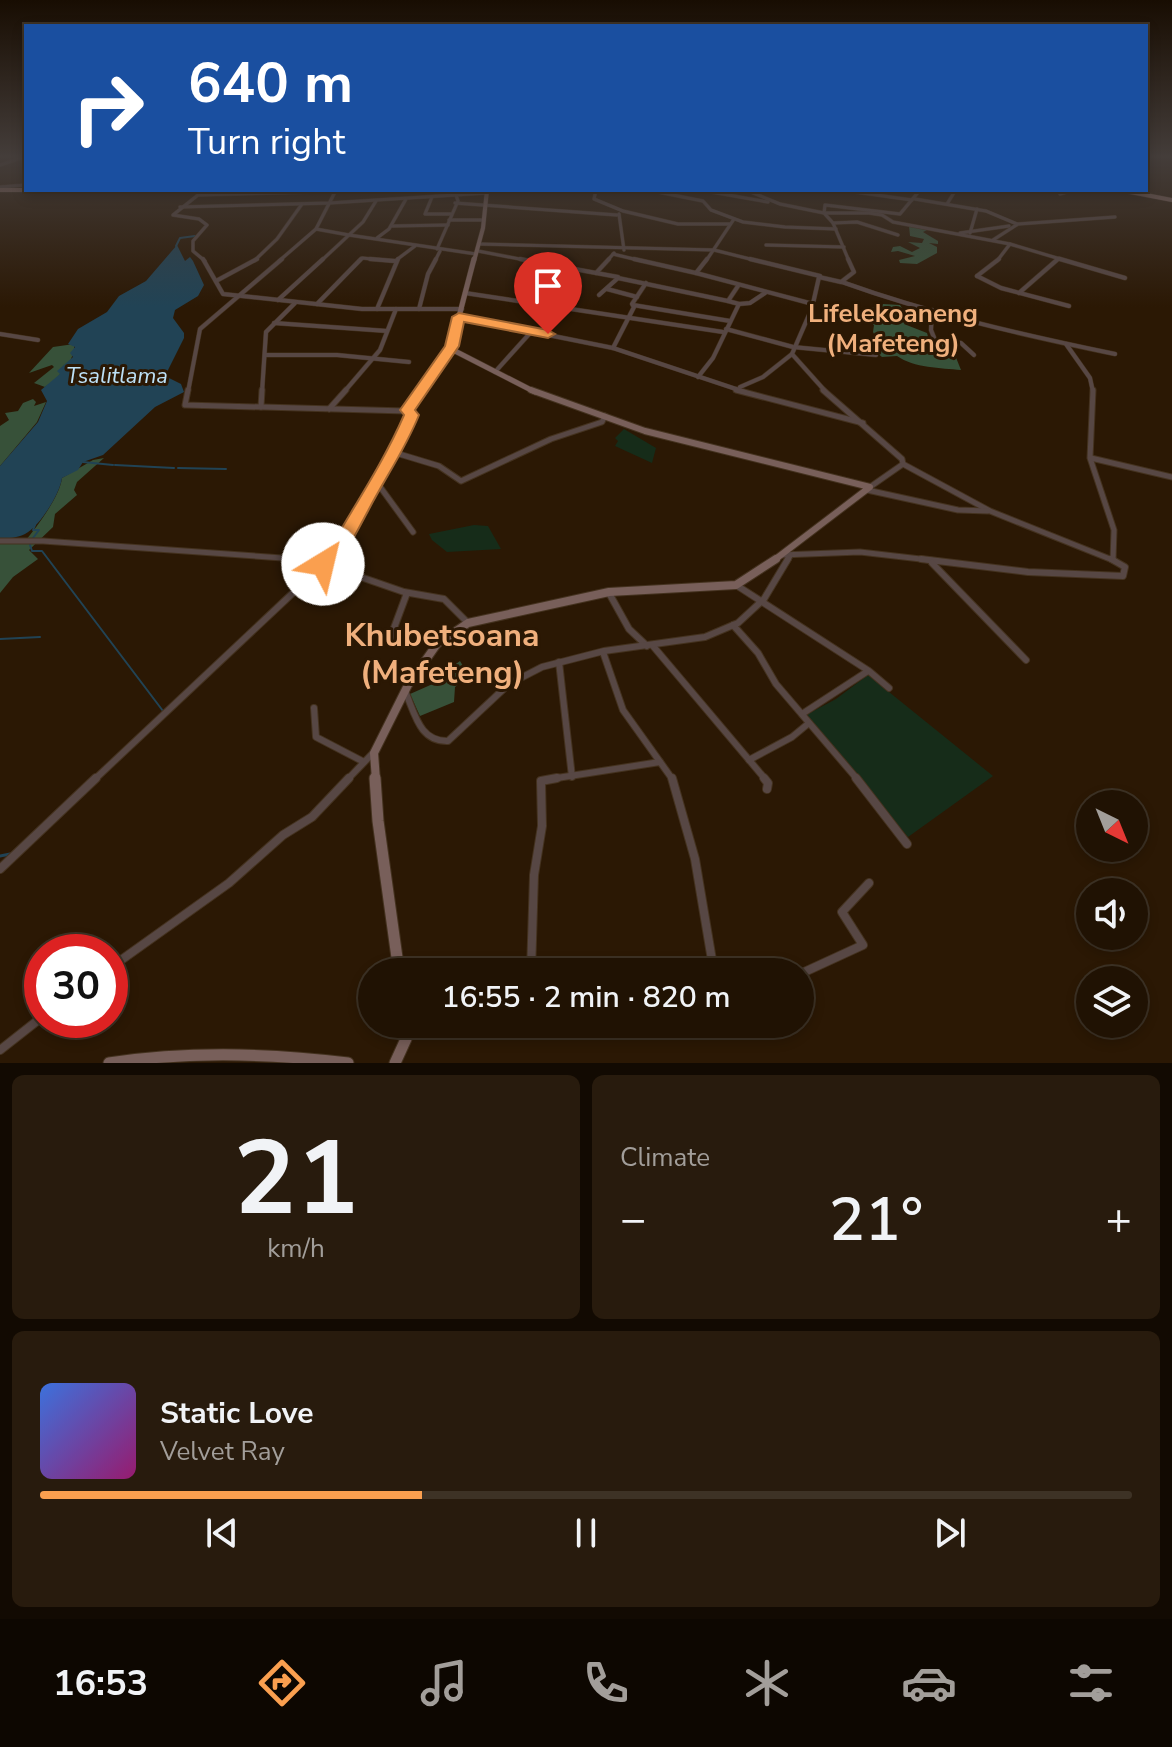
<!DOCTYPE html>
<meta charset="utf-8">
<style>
:root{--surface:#201203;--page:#281b0d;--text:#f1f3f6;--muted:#a29e9a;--line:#3d3225;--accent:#fa9f4f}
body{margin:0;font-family:"Nunito Sans",sans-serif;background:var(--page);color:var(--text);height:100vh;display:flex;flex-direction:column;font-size:30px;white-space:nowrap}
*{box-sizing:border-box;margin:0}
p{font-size:26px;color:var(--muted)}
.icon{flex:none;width:44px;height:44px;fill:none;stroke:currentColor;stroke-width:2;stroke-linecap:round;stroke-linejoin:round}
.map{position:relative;height:1063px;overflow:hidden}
.drawer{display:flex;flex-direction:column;gap:12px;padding:12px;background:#120a02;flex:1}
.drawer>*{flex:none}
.top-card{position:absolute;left:24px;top:24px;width:1124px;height:168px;border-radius:0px;box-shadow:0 4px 12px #0003,0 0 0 2px var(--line);background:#1a4fa0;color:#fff;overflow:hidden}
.needle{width:52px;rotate:137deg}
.tools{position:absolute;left:1076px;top:790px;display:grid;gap:16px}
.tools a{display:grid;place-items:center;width:72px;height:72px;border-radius:50%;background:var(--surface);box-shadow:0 4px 12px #0003,0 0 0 2px var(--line);font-size:40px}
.speed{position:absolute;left:24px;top:934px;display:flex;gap:16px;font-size:40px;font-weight:700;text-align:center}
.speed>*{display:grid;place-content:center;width:104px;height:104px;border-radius:50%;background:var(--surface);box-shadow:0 4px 12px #0003,0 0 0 2px var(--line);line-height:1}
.speed .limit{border:12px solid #d22;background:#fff;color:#111}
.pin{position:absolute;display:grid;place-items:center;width:68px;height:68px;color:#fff;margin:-82px -34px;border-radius:50% 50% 50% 0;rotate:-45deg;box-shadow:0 0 8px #0007}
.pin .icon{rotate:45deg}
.me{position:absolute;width:88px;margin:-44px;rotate:36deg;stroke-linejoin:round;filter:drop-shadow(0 0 6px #0008)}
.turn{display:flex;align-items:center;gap:28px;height:168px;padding:0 32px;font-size:36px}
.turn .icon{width:104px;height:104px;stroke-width:2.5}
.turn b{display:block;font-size:56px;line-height:68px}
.big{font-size:60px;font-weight:600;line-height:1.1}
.drawer .widget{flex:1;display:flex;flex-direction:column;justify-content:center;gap:12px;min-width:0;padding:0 28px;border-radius:12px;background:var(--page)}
.drawer .dial{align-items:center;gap:0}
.dial b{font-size:104px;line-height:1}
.song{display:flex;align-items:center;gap:24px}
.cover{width:96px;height:96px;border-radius:12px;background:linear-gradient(135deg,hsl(220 70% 55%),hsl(320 70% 35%))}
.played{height:8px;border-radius:4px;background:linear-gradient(90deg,var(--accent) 35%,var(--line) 35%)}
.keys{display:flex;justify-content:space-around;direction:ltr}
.heat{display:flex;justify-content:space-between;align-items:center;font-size:44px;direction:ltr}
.drawer .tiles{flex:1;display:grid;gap:12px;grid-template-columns:1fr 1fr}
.widget:last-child{grid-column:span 2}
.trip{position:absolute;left:358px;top:958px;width:456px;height:80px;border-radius:40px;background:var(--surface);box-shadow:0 4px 12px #0003,0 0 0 2px var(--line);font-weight:600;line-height:80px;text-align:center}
.tab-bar{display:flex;height:128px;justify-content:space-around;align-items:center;background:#0d0701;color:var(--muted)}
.tab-bar .icon{width:56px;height:56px}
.tab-bar .current{color:var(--accent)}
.tab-bar b{font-size:36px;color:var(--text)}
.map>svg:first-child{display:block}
</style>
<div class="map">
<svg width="1172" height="1063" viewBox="0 0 1172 1063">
<rect width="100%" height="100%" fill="#2b1804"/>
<!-- green -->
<g fill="#162c19">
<polygon points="624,429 656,448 652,463 615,446 618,441 615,438"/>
<polygon points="474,525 488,526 501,549 447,552 432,540 429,534"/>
<polygon points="868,675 993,776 908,837 806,715 836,699"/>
</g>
<!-- forest -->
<g fill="#375139">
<polygon points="909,226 927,230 923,232 938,241 938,244 929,243 937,247 937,253 917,264 900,263 899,260 915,256 898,251 891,252 893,247 900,246 912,252 920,248 908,242 922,243 924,239 910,236"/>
<path d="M883 304 900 305 908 318 904 324 927 333 929 340 951 345 961 370C941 368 914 368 897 356L882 357 874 350 879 343 873 332 874 325 870 322 874 320 868 307 879 308Z"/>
<path d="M74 344C76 360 58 379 45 387L34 383 54 367 52 365 29 373 53 347Z"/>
<polygon points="33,399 36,402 34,406 46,402 37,422 0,466 0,426 9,420 5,413 18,411 23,403"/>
<path d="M104 458 77 482 74 490 77 495 55 514 53 527 29 550 38 559 13 577 0 593V543L25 541C37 527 60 496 62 478L93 460Z"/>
<polygon points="460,661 469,676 455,687 454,702 420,716 410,694 444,679 446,671"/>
</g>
<!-- water -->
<path fill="#214355" d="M177 245 185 261 190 257 193 261 204 285 198 296 175 310 173 318 184 333V338L165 376 181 384 184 392 155 407 103 455 83 462 78 470 62 478C60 494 39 527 25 534 18 538 8 538 0 539V466L38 422 47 401 41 390 60 374 57 371 73 357 70 353 75 347 68 344 78 329 107 312 119 296 146 281Z"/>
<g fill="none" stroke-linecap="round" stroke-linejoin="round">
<!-- stream-far1 -->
<g stroke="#214355" stroke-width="2">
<polyline points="176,246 180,238 195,236"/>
<polyline points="83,462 113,465"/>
<polyline points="115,465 174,468"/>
<polyline points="178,468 226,469"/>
<polyline points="33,538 39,530 33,530 35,525"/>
<polyline points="30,545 32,551 42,551 163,711"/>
<polyline points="0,639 40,637"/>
</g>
<!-- stream -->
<polyline stroke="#214355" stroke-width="3" points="0,856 10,854"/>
<defs>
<g id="street-far4">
<polyline points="0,165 21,158"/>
<polyline points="0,187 26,185"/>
<polyline points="596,190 594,199 623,211 678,224 730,224"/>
<polyline points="648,190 703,201 711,210 743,222 785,227 836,229"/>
<polyline points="700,190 768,202"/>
<polyline points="746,190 780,204 824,213 833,223 849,261"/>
<polyline points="841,190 912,200"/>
<polyline points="487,192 555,190"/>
<polyline points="1060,194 1073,190"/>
<polyline points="432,197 425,214 451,214"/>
<polyline points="915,199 986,211 1017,224"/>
<polyline points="455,203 617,215"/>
<polyline points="947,204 955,191 950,190"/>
<polyline points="180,207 329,203 487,193"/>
<polyline points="824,213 825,205 900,214 920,190"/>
<polyline points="825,213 869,213 882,215 893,222 1010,244 1067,261"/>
<polyline points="619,214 624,250"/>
<polyline points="449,220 484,220"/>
<polyline points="833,223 857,222 898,235"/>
<polyline points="392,226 448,225"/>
<polyline points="960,233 1009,226"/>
<polyline points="970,233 977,209"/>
<polyline points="350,234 363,222 376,201"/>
<polyline points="349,235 476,254"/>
<polyline points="377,238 389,229 406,199"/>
<polyline points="993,240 1018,224 1115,217"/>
<polyline points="479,244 714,250 758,261"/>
<polyline points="766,245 844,247"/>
<polyline points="437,249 458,201 456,195"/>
<polyline points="478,251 530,261"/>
<polyline points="613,254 642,261"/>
<polyline points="205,261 193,251 193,241 207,225 199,219 173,215 198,195 386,190"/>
<polyline points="254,261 277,239 302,204"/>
<polyline points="279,261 316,229"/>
<polyline points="321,261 349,235 316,229 336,190"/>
<polyline points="359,261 362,258 392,261"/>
<polyline points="395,261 415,246"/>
<polyline points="435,261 440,251"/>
<polyline points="607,261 614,253"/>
<polyline points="706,261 734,219"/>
<polyline points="997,261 1010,244"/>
<polyline points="1056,261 1059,258"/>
</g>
<g id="street-far3">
<polyline points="203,259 223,294 362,309 462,309"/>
<polyline points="370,259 395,261"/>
<polyline points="520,259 618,277"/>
<polyline points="634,259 696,273"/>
<polyline points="707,259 696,273 813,304"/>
<polyline points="750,259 820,276"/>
<polyline points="1060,259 1125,278"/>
<polyline points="596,273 609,259"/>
<polyline points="977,276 1001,288 1069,306"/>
<polyline points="977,276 999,259"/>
<polyline points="618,278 728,301"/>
<polyline points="216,281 257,259"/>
<path d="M842 282C931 314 1023 335 1115 354"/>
<polyline points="738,286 728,301 739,304"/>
<polyline points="607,289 637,297"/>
<polyline points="465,293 723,332"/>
<polyline points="1019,293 1058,259"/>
<polyline points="599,295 618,278"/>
<polyline points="278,300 323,259"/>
<polyline points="317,304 361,259"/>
<polyline points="633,305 730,321"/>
<polyline points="377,309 398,259"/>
<polyline points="419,309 428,274 436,259"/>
<polyline points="932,310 931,330 935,340 961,343 974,355"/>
<polyline points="459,317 613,348 745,392"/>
<polyline points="274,323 387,331"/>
<polyline points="726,329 793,347 876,355"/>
<polyline points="0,334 38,340"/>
<polyline points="1066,344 1090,378 1093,392"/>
<polyline points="613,348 634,307 632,304 646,283"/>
<polyline points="265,355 337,355 409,362"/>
<polyline points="495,372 531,332"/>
<polyline points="698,377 713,358 739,304 750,303 765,293"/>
<polyline points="740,387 763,377 792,354"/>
<polyline points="188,392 200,329 282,259"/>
<polyline points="262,392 266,332 295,303"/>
<polyline points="344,392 380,350 396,309"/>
<polyline points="420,392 452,346"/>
<polyline points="826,392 792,354 812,308 819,277 841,282 854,272 848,259"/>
</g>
<g id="street-far2">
<polyline points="188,390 185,405 406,411 421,390"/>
<polyline points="736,390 863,423"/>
<polyline points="823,390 902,459 903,464 870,487"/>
<polyline points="1093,390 1090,458 1114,530 1113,560"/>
<polyline points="261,407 262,390"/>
<polyline points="329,409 346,390"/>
<polyline points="396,453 439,466 461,481 551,439 602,422 605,416"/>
<polyline points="1091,458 1172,477"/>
<polyline points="903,464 990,511 1115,561"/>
<polyline points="378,484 413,532"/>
<polyline points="867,490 958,510 988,511"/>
<polyline points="0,541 43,541 325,561"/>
<polyline points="781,555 860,552 938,561"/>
<polyline points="327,561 339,550 412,415 408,410"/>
<polyline points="787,561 790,556"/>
</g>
<g id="street-far1">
<polyline points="301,559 325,561"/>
<polyline points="921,559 1028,572 1123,576 1125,567 1111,559"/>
<polyline points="932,563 1026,660"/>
<polyline points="323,564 404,592 444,599 468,623"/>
<polyline points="736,585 869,671 889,688"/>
<polyline points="609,593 629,629 647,646"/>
<polyline points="733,625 758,653 776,684 858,780"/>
<polyline points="398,645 394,628 407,593"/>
<polyline points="653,646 766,780"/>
<polyline points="603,652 623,710 673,780"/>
<polyline points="559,662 572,777"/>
<path d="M405 691C415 713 419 742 448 741L509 684 542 667 604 651 705 637 738 623 764 599 788 559"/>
<polyline points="314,708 316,737 364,762"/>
<polyline points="802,714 868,671"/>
<polyline points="749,760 792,737 809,723"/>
<polyline points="94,780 329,559"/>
<polyline points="347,780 373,753"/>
<polyline points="544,780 660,762"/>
</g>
<g id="street">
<polyline points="672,778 695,859 714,972"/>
<polyline points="764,778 768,783 767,789"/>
<polyline points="856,778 907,844"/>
<polyline points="0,869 96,778"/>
<polyline points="110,968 229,883 283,835 312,817 349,778"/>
<polyline points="531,972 534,875 542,826 541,781 557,778"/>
<polyline points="655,972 695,968 714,971"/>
<polyline points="800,974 863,945 842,912 869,883"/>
<polyline points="0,1050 42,1017"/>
</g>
<polyline id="secondary-far4" points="474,261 483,228 487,190"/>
<polyline id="secondary-far3" points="474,259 456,328 455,351 535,392"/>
<polyline id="secondary-far2" points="531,390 645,431 870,487 773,561"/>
<polyline id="secondary-far1" points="376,780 374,753 408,685 437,644 468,623 609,592 736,585 776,559"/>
<g id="secondary">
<polyline points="375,778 378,821 399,972"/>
<path d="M109 1063C189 1051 268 1053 348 1063"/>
<polyline points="395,1063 406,1039 405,1024"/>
</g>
<g id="primary">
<polyline points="0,190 253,190"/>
<polyline points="1120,190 1172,200"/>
</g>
</defs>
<!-- street-far4 casing -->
<use href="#street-far4" stroke="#44321f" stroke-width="4"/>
<!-- street-far3 casing -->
<use href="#street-far3" stroke="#44321f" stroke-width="5"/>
<!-- street-far2 casing -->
<use href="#street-far2" stroke="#44321f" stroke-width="7"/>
<!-- street-far1 casing -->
<use href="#street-far1" stroke="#44321f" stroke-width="8"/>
<!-- street casing -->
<use href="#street" stroke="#44321f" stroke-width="10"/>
<!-- secondary-far4 casing -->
<use href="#secondary-far4" stroke="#44321f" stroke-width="5"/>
<!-- secondary-far3 casing -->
<use href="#secondary-far3" stroke="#44321f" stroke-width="6"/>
<!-- secondary-far2 casing -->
<use href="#secondary-far2" stroke="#44321f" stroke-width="8"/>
<!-- secondary-far1 casing -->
<use href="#secondary-far1" stroke="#44321f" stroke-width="10"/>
<!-- secondary casing -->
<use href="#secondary" stroke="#44321f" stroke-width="13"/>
<!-- primary casing -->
<use href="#primary" stroke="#44321f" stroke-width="5"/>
<!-- street-far4 -->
<use href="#street-far4" stroke="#574744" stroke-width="3"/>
<!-- street-far3 -->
<use href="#street-far3" stroke="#574744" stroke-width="4"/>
<!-- street-far2 -->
<use href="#street-far2" stroke="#574744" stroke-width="5"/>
<!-- street-far1 -->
<use href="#street-far1" stroke="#574744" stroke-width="6"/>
<!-- street -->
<use href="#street" stroke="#574744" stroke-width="8"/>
<!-- secondary-far4 -->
<use href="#secondary-far4" stroke="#785f5a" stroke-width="4"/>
<!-- secondary-far3 -->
<use href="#secondary-far3" stroke="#785f5a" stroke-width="5"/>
<!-- secondary-far2 -->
<use href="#secondary-far2" stroke="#785f5a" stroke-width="6"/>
<!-- secondary-far1 -->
<use href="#secondary-far1" stroke="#785f5a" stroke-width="8"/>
<!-- secondary -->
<use href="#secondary" stroke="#785f5a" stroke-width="11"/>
<!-- primary -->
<use href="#primary" stroke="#92716a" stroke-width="4"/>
</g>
<!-- sky -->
<linearGradient id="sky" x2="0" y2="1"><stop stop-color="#180d02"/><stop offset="0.51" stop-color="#443d3a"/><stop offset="1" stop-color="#443d3a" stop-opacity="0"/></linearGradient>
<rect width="1172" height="307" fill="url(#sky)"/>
<!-- route -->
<path fill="#fa9f4f" stroke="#a26733" stroke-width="2" d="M459 313 548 330 555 334 548 338 464 322 459 346 415 410 419 415C405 450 385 478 368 511 356 533 348 552 330 569H316L313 564C319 555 329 550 334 541 358 500 385 459 404 415L400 410 445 346 452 317Z"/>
<g text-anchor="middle" stroke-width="6" stroke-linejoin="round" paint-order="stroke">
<!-- far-water labels -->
<g font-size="22" font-style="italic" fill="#bde1f7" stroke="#2b1804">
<text x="117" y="383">Tsalitlama</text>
</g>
<!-- far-district labels -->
<g font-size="26" font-weight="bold" fill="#f0b07d" stroke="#2b1804">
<text x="893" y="322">Lifelekoaneng<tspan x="893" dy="30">(Mafeteng)</tspan></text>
</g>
<!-- district labels -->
<g font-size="32" font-weight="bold" fill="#f0b07d" stroke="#2b1804">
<text x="442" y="646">Khubetsoana<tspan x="442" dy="37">(Mafeteng)</tspan></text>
</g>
</g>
</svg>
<div class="tools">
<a><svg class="needle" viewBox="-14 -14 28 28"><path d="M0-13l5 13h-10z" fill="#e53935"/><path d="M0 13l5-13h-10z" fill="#a29e9a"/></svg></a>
<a><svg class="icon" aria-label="sound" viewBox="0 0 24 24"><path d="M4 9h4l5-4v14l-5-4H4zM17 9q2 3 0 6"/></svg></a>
<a><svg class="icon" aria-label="layers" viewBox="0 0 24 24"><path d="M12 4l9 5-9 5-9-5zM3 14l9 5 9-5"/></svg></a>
</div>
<div class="speed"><div class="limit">30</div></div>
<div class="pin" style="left:548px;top:334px;background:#d93025"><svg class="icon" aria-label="arrive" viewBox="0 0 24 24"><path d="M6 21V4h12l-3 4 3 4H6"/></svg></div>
<svg class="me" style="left:323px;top:564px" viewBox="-20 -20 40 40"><circle r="19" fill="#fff"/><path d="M0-13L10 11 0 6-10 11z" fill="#fa9f4f"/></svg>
<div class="trip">16:55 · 2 min · 820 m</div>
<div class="top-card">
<div class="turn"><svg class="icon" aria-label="right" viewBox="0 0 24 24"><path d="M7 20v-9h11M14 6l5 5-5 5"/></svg><div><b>640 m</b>Turn right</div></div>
</div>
</div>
<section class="drawer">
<div class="tiles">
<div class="widget dial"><b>21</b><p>km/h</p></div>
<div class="widget"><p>Climate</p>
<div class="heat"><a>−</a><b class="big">21°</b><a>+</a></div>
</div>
<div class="widget">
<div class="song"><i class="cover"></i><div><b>Static Love</b><p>Velvet Ray</p></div></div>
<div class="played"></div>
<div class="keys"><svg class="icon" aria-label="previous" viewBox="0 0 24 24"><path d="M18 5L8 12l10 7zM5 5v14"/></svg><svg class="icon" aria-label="pause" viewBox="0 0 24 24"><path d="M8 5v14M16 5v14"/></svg><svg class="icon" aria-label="next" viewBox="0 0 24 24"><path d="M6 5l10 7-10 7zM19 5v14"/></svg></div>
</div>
</div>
</section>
<nav class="tab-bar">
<b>16:53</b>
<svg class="icon current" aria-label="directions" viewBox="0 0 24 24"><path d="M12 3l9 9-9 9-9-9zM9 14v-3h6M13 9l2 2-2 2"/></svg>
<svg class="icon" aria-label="music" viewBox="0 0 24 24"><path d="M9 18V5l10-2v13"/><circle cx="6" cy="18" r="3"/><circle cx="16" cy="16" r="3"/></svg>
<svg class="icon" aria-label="phone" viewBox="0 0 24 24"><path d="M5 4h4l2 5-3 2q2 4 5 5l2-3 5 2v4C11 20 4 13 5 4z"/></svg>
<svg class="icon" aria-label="climate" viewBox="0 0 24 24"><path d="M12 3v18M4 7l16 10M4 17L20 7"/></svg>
<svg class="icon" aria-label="car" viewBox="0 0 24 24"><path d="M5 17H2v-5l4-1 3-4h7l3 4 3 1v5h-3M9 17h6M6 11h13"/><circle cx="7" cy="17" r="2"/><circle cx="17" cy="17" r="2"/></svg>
<svg class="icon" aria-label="filters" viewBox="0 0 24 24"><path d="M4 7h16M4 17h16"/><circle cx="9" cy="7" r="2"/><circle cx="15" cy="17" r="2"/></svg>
</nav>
